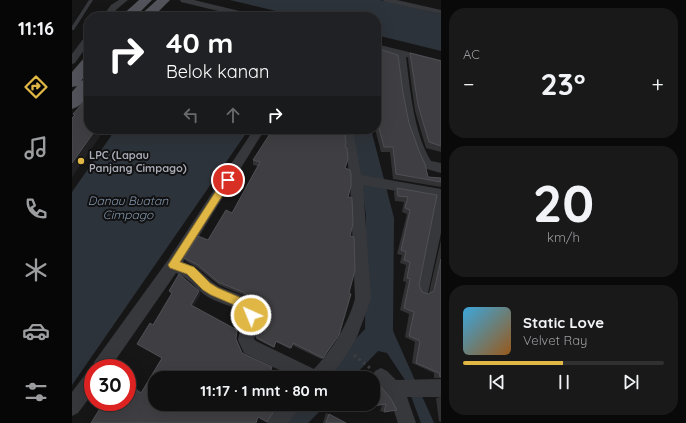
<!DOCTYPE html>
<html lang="id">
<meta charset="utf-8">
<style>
:root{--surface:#101011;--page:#19191a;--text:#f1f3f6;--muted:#9c9d9f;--line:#303031;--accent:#e0b745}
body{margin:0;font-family:Quicksand,sans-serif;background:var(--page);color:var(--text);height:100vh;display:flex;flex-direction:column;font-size:15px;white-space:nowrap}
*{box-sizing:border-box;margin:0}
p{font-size:13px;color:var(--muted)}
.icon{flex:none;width:22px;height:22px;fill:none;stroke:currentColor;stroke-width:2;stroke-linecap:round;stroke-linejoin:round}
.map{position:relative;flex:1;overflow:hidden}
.panel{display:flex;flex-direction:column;gap:8px;padding:8px;background:#090909;width:245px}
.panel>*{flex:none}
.hud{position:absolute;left:12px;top:12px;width:297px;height:122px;border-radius:16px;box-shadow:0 4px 16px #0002,0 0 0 1px var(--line);background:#202124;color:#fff;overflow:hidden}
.speed{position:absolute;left:12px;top:359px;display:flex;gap:8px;font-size:20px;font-weight:700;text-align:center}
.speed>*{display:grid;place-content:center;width:52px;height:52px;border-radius:50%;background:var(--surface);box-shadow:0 4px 16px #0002,0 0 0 1px var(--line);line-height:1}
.speed .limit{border:6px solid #d22;background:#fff;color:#111}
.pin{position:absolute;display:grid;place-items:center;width:34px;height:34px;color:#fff;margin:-17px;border:2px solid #fff;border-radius:50%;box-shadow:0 1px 4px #0007}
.me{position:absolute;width:44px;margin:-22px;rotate:316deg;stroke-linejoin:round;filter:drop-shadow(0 0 3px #0008)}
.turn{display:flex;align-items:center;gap:14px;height:84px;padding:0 16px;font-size:18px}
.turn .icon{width:52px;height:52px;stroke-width:2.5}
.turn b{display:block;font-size:28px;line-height:34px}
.lanes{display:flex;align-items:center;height:38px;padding:0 16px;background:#0003;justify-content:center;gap:20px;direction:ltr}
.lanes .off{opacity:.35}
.big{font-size:30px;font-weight:700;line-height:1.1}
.panel .widget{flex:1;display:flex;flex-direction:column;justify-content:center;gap:6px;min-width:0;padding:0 14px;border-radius:16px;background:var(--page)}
.panel .dial{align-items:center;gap:0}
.dial b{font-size:52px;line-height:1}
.song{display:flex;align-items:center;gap:12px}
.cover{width:48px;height:48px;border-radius:6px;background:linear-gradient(135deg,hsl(200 70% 55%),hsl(30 70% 35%))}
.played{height:4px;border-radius:2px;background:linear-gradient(90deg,var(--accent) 50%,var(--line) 50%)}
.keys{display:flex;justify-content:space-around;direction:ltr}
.heat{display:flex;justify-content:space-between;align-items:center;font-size:22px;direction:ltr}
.trip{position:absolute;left:76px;top:371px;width:232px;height:40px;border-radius:16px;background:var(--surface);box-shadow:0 4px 16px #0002,0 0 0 1px var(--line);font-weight:700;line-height:40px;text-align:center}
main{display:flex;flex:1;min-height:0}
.tab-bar{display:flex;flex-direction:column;width:72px;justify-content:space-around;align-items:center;background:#060607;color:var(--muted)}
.tab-bar .icon{width:28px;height:28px}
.tab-bar .on{color:var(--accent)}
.tab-bar b{font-size:18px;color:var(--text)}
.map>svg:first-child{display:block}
</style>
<main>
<nav class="tab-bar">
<b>11:16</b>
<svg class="icon on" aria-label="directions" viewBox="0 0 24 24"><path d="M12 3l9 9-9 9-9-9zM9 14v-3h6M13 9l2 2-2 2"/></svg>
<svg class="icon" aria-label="music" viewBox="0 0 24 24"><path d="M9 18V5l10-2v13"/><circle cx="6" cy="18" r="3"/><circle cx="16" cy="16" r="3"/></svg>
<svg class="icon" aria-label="phone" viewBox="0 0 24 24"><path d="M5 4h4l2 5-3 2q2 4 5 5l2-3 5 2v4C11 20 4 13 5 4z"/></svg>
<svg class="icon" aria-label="climate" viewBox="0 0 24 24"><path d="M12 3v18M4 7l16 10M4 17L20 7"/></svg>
<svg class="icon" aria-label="car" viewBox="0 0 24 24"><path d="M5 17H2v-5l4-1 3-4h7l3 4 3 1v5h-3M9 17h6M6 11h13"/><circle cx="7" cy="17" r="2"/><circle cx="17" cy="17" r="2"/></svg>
<svg class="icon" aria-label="filters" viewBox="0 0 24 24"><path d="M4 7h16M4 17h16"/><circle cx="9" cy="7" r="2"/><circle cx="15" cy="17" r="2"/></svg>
</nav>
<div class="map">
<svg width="369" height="423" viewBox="0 0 369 423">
<rect width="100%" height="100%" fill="#161617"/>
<!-- water -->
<g fill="#2d333a">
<polygon points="158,0 308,0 369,14 369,51 304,35 304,17 230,17 215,13 212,17 203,17 208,12"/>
<polygon points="42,129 177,129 0,385 0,192 39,136"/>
<polygon points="280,129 299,129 322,218 321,331 362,423 349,423 333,380 315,353 306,351 280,378 247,378 293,329 294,215"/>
<polygon points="223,404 255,404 236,423 212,423"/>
</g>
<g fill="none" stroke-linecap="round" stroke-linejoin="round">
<!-- path -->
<polyline stroke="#3d3e43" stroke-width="3" stroke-dasharray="2.5 3.5" stroke-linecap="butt" points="282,355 298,368"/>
<!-- service -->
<polygon fill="#37383c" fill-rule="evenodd" points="17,0 21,0 2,30 0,30 0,26"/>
<!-- minor -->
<g fill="#37383c" fill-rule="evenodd">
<polygon points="47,0 56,0 45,9 38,17 30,17 39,5"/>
<polygon points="108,0 122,0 184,15 185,17 171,17 109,2"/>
<polygon points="310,0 325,0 369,10 369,14 314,2"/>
<polygon points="17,34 17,43 3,63 0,64 0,54 14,35"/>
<path d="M304 44 369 60V66L334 57C338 89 342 134 359 161L369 163V173L351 168C332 135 328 92 325 55L304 50Z"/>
<path d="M182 129H193L111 262C129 268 132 277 146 286 160 294 184 295 187 315 188 321 184 332 182 339L184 341 242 369C261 349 275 326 283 299L278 179 271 129H281L289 175 369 189V233L356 293 351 295 346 293 344 288 363 198 291 185 299 299 285 337 273 357 257 378H224L172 353 166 340 171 313C161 305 147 304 136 297 124 290 119 278 104 273L38 368H21V393L6 413 0 416V392L15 372 20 370 22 362 96 260Z"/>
<path d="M309 368 315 371 324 380 369 379V397H335L344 423H326C323 414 321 406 316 398 311 391 304 385 300 377L303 371Z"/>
<polygon points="208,404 229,404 226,410 216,423 195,423 198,417"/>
</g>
<!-- primary -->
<g fill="#53545b" fill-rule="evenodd">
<polygon points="67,0 80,0 63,17 48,17"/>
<polygon points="85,0 98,0 81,17 66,17"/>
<path d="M17 56V71L9 81 17 77C17 91 16 104 0 109V92L5 86 0 87V72L12 58Z"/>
</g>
</g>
<!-- wall -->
<g fill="#323235">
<polygon points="304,48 331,93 337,123 356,177 369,178 369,187 321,179 318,152 309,152 303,129 304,129"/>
<polygon points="338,53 369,61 369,152 354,148 343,111 336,59"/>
<polygon points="273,147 273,168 276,197 251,358 249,359 220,345 218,349 204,342 202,348 184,339 191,309 171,295 147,285 127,269 114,261 112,258 136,240 160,213 186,166 181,165 181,160"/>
<polygon points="325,188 365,195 347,285 350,292 356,294 357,293 369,240 369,378 362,378 362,373 340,363 343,342 333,337 337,314 328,310 334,282 331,281 334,265 328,263 330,255 325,254 335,214 330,212 332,202 323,201 322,192"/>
<polygon points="301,382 305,382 306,387 319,399 312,412 308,411 310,405 287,408 284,408 283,404 301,404"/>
<polygon points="369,397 369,422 367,421 364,398"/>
<polygon points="254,413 257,414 274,423 251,423"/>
</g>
<!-- shaded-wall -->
<g fill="#212123">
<polygon points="24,129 30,129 31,132 0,177 0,163"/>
<polygon points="127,291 129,294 121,307 119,305"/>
<polygon points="55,382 73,393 69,393 55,384"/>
</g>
<!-- building -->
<g fill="#3f3f43" stroke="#4f5055">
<polygon points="304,48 326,55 331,93 337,123 347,151 353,164 356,177 369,178 369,182 324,174 321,147 312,147 304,117"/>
<polygon points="338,53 369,61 369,146 357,142 346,105"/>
<polygon points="17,96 17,129 24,129 0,163 0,118 3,115 1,114"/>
<polygon points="201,129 272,129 274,142 273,147 275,148 276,159 273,168 278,170 279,174 279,186 276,197 280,198 281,224 278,236 282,237 283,270 277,293 279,294 267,335 251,358 221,343 219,348 204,341 202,347 184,337 191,306 171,292 146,282 126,265 112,258 126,236 136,240 154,210 160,213 188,162 181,160"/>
<polygon points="325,188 365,195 347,285 350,292 356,294 362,291 369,259 369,377 368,377 367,373 344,363 348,341 337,336 342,312 332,308 338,279 335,278 338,262 332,260 334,252 329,250 338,210 333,208 336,197 326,196"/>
<polygon points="107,274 127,291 119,305 165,330 164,339 170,353 200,367 196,378 83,378 83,404 205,404 202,411 195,422 186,417 184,423 19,423 32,402 55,402 55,384 69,393 90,358 65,344 78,323 81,325 100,293 97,291"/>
<polygon points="305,382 306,387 309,387 319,399 325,410 312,412 314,404 287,408 286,404 301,404 301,383"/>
<polygon points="257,414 274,423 254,423"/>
</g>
<!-- route -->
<polygon fill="#e0b745" stroke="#92772d" points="156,176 159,177 161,180 159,182 108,262 122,267 138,283 146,288 174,300 180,304 184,315 183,319 179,320 175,319 172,311 167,307 139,295 131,290 115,274 98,268 96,265 153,177"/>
<!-- markers -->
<circle fill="#e0b745" stroke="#111112" stroke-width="1.5" cx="9" cy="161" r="4"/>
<g text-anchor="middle" stroke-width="4" stroke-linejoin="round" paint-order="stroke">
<!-- poi labels -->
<g font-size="11" font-weight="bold" fill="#a9acb6" stroke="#111112" text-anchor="start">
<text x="17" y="159">LPC (Lapau<tspan x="17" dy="13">Panjang Cimpago)</tspan></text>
</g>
<!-- water labels -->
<g font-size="12" font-style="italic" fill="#8397ae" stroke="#111112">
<text x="56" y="205">Danau Buatan<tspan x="56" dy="14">Cimpago</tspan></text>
</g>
</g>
</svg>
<div class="speed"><div class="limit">30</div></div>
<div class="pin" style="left:156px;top:180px;background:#d93025"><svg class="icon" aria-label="arrive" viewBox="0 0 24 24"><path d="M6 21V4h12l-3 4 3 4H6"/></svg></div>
<svg class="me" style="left:179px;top:315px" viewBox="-20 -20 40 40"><circle r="17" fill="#e0b745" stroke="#fff" stroke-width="3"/><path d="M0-11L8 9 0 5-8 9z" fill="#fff"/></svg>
<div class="trip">11:17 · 1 mnt · 80 m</div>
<div class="hud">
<div class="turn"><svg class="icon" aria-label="right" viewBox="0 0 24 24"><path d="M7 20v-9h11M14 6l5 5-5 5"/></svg><div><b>40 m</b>Belok kanan</div></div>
<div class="lanes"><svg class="icon off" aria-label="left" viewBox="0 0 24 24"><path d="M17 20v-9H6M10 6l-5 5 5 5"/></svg><svg class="icon off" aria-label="ahead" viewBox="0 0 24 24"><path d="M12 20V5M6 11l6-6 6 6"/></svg><svg class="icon" aria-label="right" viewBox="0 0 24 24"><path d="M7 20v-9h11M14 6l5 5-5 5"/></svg></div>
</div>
</div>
<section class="panel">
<div class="widget"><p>AC</p>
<div class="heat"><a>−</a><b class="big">23°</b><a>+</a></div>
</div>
<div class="widget dial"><b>20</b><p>km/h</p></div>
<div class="widget">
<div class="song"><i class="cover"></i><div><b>Static Love</b><p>Velvet Ray</p></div></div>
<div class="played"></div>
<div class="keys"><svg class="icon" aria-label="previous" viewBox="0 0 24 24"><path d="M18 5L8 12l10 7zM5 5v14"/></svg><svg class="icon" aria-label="pause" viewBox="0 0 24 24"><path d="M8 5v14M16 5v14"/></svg><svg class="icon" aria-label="next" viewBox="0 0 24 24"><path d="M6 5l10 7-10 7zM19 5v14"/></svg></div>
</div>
</section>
</main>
